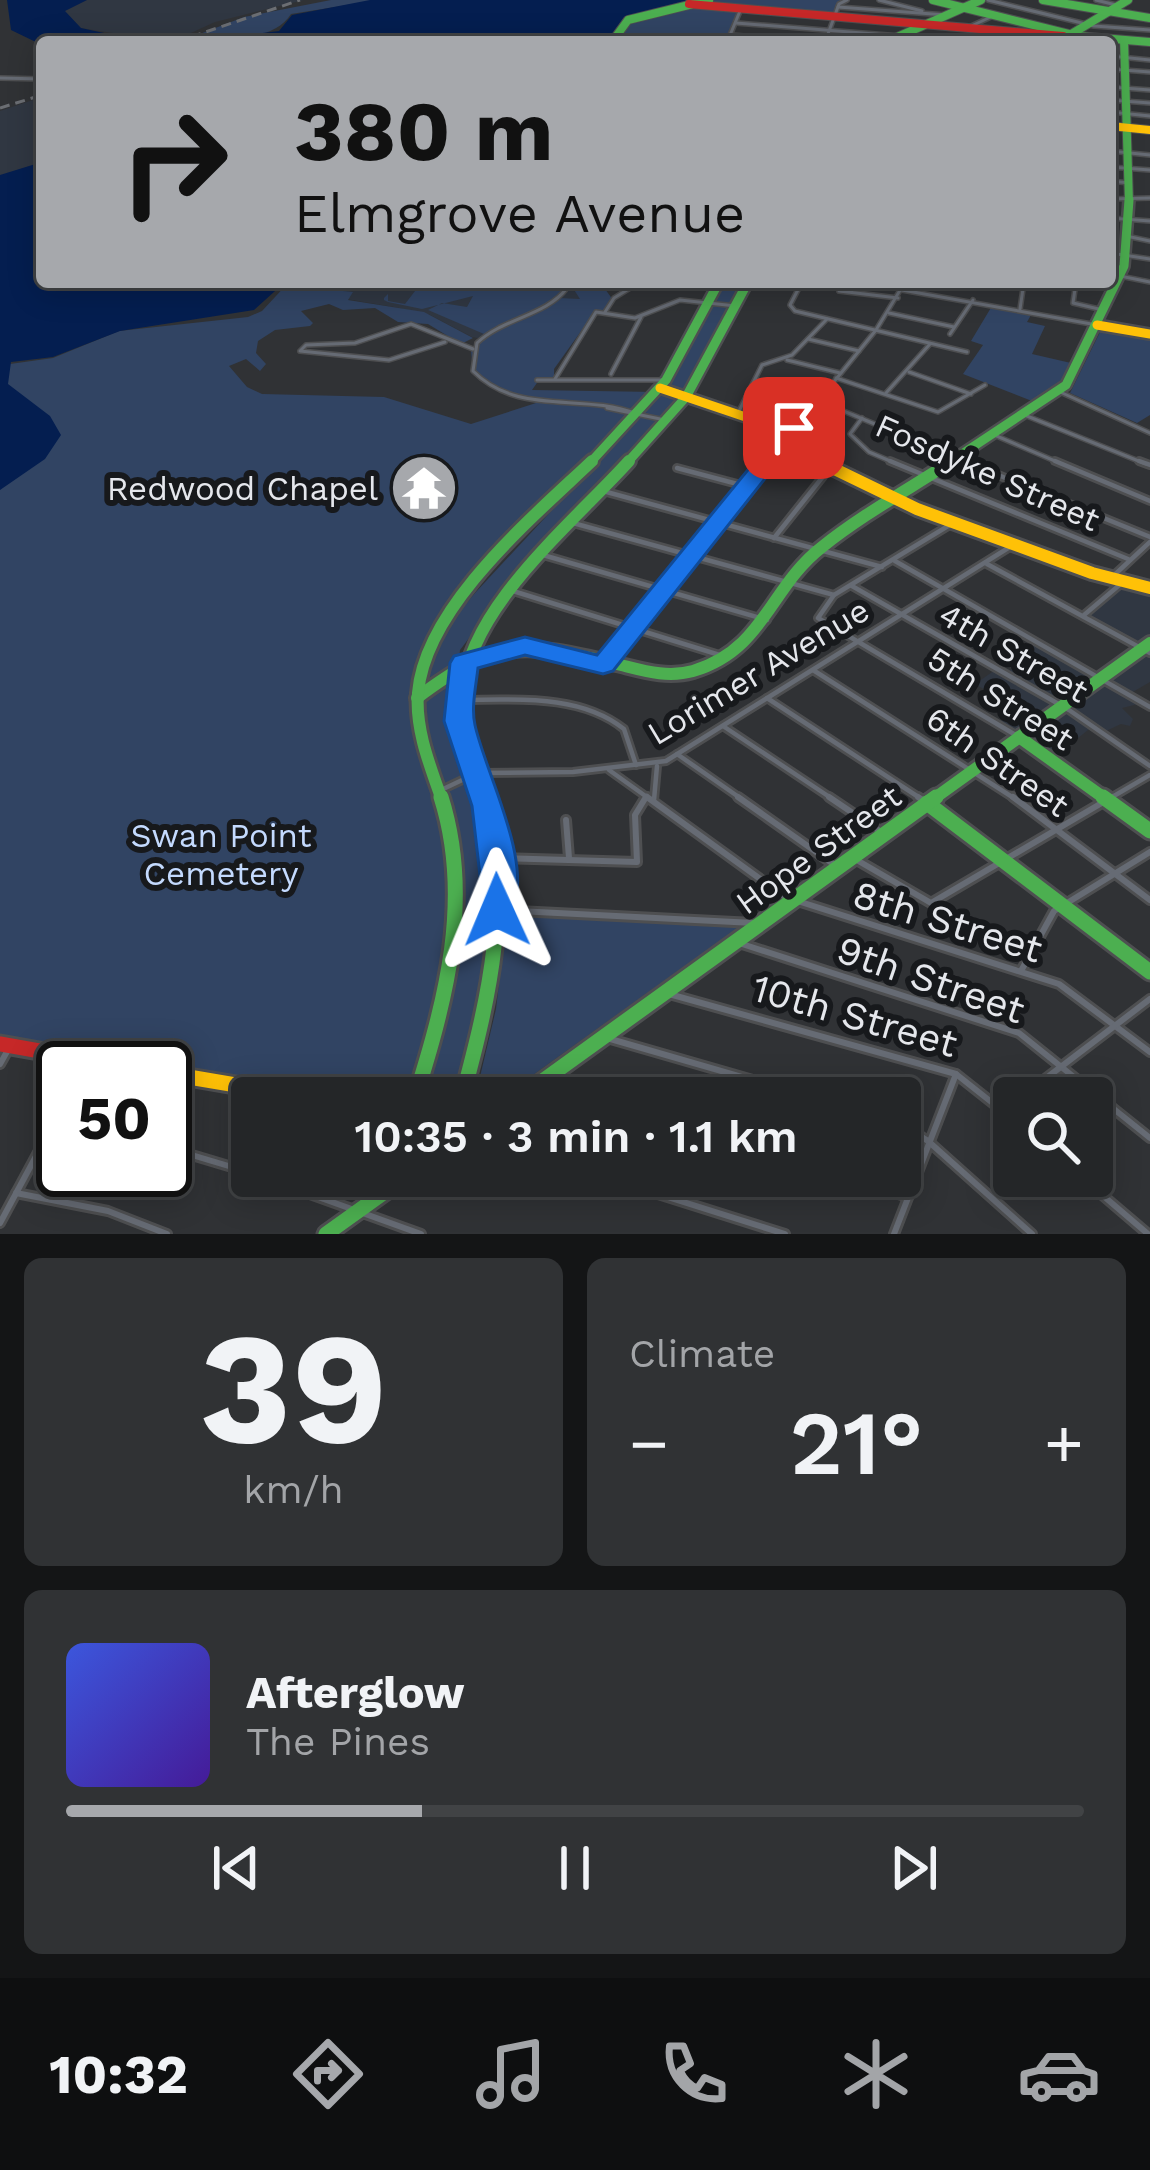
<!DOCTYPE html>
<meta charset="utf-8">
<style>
:root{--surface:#242628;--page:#303234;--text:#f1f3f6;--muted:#a3a5a8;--line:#414345;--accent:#a6a8ac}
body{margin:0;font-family:"Work Sans",sans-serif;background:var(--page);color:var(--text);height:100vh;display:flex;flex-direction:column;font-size:45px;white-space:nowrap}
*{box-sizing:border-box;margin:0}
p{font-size:39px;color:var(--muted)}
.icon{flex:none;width:66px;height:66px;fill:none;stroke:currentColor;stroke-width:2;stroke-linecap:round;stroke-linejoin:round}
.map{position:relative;height:1234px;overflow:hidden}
.side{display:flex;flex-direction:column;gap:24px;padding:24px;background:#141516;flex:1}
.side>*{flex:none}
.top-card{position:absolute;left:36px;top:36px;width:1080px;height:252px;border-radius:12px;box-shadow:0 6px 30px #0003,0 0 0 3px var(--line);background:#a6a8ac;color:#111;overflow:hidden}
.controls{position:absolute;left:993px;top:1077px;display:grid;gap:24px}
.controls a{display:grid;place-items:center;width:120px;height:120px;border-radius:12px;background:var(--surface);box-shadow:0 6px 30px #0003,0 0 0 3px var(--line);font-size:60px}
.speed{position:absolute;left:36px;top:1041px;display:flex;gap:24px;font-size:60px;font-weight:700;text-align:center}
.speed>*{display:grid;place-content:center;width:156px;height:156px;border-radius:50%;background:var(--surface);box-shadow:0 6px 30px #0003,0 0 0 3px var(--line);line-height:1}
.speed .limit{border:6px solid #111;border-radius:18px;background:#fff;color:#111}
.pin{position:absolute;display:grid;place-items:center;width:102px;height:102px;color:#fff;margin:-51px;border-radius:24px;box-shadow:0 6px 18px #0006}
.me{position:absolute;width:132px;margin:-66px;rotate:359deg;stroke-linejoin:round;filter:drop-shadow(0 0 9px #0008)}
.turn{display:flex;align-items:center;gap:42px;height:252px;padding:0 60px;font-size:54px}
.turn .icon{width:156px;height:156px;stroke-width:2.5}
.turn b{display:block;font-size:84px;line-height:102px}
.big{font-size:90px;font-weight:600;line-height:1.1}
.side .card{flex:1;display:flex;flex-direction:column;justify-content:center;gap:18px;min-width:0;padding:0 42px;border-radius:18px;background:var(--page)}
.side .dial{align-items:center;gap:0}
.dial b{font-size:156px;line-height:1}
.song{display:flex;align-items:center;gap:36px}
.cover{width:144px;height:144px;border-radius:18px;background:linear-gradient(135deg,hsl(230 70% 55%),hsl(260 70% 35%))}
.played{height:12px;border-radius:6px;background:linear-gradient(90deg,var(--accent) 35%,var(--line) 35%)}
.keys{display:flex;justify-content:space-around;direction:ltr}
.heat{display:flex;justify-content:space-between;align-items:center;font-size:66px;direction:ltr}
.side .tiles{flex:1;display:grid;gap:24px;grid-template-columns:1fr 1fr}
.card:last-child{grid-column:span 2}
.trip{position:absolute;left:231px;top:1077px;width:690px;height:120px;border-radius:12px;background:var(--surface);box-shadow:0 6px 30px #0003,0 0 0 3px var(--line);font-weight:600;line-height:120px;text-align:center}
.menu{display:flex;height:192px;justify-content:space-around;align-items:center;background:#0e0f10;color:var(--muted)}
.menu .icon{width:84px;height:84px}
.menu .selected{color:var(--accent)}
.menu b{font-size:54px;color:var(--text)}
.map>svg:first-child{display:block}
</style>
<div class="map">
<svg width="1150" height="1234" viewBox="0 0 1150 1234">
<rect width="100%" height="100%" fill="#303235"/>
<!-- built -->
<g fill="#303742">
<polygon points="87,0 304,0 215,22 171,42 80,28 64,11"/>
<polygon points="42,97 42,162 0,176 0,111"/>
<polygon points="289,282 590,282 594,296 548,350 472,337 430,315 394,307 285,289"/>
<polygon points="1122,581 1150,587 1150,682 1131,693 1142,703 1122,708 1133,719 1130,726 1121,724 1104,732 1093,726 1052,759 999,723 1010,712 1003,707 1007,703 975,684 998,668 1007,672 1020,664 1016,654 1038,639 1101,674 1142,645 1082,612"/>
</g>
<!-- green -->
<g fill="#314463" fill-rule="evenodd">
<path d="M331 0H379L291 14C272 45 213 39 179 42L244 17Z"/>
<polygon points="713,0 844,0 832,17 739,11 726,42 613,42 632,20"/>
<path d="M289 282H328L333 290 353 292 348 300 424 312 473 338 461 344 428 324 398 322 375 308 343 310 329 304 301 311 313 323 310 326 275 330 258 341 256 353 266 364 260 371 246 359 229 366 247 387 262 394 384 397 471 424 536 403 490 387 473 371 471 351 484 334 428 310 442 303 467 307 473 296 422 309 388 302 384 300V298L388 294V301L405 304 422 282H448L454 291 460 288 455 282H556L563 289 558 298 580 299 569 282H600L613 300 604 311 594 313 554 369V379L539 380 532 390 656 392 459 603 440 629 427 663 450 622 475 593 661 393 723 282H744L682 397 495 604 460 650 453 720 483 820 494 898 488 965 457 1098H420L451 991 459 876 453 944 416 1098H328L0 1044V490L32 404 7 384 10 364 53 358 119 331 248 317 262 311ZM421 681 427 738 455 840C441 808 390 707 421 681Z"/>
<polygon points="992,306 1031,315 1027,322 1045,326 1032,354 1071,363 1062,382 1032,401 963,374 983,345 971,341"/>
<polygon points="1101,330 1150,337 1150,415 1137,423 1070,393"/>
<polygon points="507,914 742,925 501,1098 475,1098 496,1009"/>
</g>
<!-- water -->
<g fill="#041e50">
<polygon points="7,0 87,0 65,11 81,28 146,42 42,45 11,30"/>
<polygon points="370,0 696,0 624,19 606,42 188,42 279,31 292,15"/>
<polygon points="42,162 42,282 285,282 254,310 120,331 53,357 11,362 8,384 50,416 61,435 45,459 0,490 0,175"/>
</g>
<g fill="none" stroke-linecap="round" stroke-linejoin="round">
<defs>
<g id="street-far2">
<polyline points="879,0 922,11"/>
<polyline points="988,0 1094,26 1150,30"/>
<polyline points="1096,0 1120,6"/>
<polyline points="838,7 946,15"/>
<polyline points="736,23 900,36"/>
<polyline points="967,28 995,15"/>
<polyline points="730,35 825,42 839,4 847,0"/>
<polyline points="728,40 740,11"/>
<polyline points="1110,56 1150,60"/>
<polyline points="1110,69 1150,72"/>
<polyline points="0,78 42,79"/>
<polyline points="1110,87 1150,90"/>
<polyline points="1110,100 1150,103"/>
<polyline points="1110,112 1150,116"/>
<polyline points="1110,151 1150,155"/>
<polyline points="1110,167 1150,170"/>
<polyline points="1110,181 1130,183"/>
<polyline points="1110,199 1150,198"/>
<polyline points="1110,218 1150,221"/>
<polyline points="1126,236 1150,241"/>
<polyline points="1110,253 1150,259"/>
<polyline points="1110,274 1150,282"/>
<path d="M560 282 567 288C546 316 503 318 477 343L473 371C519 417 581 392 637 414"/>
<polyline points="760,282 799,288"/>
<polyline points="802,282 790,305 795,311 967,352"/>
<polyline points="963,282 972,282"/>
<polyline points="1076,282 1073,303 1103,310"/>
<polyline points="902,290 1097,325"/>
<polyline points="852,292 839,291 898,298"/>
<polyline points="1020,309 1024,282"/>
<polyline points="605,312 614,298 640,282"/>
<polyline points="889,313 954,327"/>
<polyline points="950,334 973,300"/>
<polyline points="808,339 859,351"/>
<polyline points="445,342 389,360 300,351 306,345 355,343 411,324 473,349"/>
<polyline points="787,360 840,373"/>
<polyline points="909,372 971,394"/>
<polyline points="611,374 641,317"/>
<polyline points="836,378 938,412 985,385"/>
<polyline points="555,379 596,312 635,318 680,300 736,306"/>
<polyline points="537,380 664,380"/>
<polyline points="756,380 820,396"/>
<polyline points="1058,391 1150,433"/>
<polyline points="886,393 930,344"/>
<polyline points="817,400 971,464"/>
<polyline points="607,408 665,420"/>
<polyline points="738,413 762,365 792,355 827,319"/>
<polyline points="1022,414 1146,464"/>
<polyline points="862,418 850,434 869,452 897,464"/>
<polyline points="992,434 1062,464"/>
<polyline points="767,464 876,330 905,282"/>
</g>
<g id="street-far1">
<polyline points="890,461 1128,559"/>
<polyline points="964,461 1150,537"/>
<polyline points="1055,461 1150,501"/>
<polyline points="1139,461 1150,465"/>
<polyline points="677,468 745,486"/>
<polyline points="603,491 882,567"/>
<polyline points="573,523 834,595"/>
<polyline points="953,523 834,595 818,618 1019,737"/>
<polyline points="774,538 829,469"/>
<polyline points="543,555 767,620"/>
<polyline points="895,561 1150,707"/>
<polyline points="987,564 1150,653"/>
<polyline points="1110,579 1150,542"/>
<polyline points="852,586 1069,710 1150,766"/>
<polyline points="513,591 726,657"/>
<polyline points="1084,615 1123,582"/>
<polyline points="605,663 770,461"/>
<polyline points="813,670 1017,800"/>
<polyline points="767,698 923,800"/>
<path d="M458 700C513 700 579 693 624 729L636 765"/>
<polyline points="723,726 834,800"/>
<polyline points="677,754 743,800"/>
<polyline points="609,770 651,800"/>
<polyline points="439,791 477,773 573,772 666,761 1013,545"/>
<polyline points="644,800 647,796"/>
<polyline points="654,800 657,766"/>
<polyline points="1107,800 1150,775"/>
</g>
<g id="street">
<polyline points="647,797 785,897 1059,984 1150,1052"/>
<polyline points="738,797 839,868"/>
<polyline points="829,797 881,832"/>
<polyline points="918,797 927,803"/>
<polyline points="1013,797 1150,900"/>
<polyline points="566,820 569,858"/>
<polyline points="497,858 637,862 635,815 646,797"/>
<polyline points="855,859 931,903 1112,797"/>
<polyline points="497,910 754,923"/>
<polyline points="739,943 1019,1033 1150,1138"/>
<polyline points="1021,971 1054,911 1150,852"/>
<polyline points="669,994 956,1074 1014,1120"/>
<polyline points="607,1038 815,1098"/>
<polyline points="0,1064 9,1048"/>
<polyline points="543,1086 584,1098"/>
<polyline points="1020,1098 1150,999"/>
<polyline points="1003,1111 1014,1103"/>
<polyline points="900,1123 928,1141 1032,1234"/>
<polyline points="165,1147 252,1173"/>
<polyline points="260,1176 421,1234"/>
<polyline points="601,1176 785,1234"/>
<polyline points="840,1176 908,1197"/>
<polyline points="1080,1176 1148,1234"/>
<polyline points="16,1193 108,1211 167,1234"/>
<polyline points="0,1223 63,1106"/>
<polyline points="894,1234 956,1074"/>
</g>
<g id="fast-far3">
<polyline points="933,0 1077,36 1150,42"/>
<polyline points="1043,0 1150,18"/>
<polyline points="1124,40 1129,203"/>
<polyline points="612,42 628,20 709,0"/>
<polyline points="886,42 981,0"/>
<polyline points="1058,42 1128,0"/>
</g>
<g id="fast-far2">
<polyline points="589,464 666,380 719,282"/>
<polyline points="626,464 686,397 748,282"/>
<polyline points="947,464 1066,385 1124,266 1129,200"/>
</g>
<g id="fast-far1">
<path d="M417 698C499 636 524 643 621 665 645 671 668 678 693 671 764 650 770 587 822 547 862 515 909 489 952 461"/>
<polyline points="1019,737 1107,800"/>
<path d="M442 800C430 766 415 729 418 693 425 607 533 517 592 461"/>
<path d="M484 800C474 765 460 728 463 691 469 607 574 522 629 461"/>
<polyline points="932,800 1150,643"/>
</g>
<g id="fast">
<polyline points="1103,797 1150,831"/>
<polyline points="927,803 1150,972"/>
<path d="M415 1098C446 1000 473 898 441 797"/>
<path d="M462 1098C489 998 513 899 483 797"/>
<polyline points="519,1098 936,797"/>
<polyline points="326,1234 407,1176"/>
</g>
<polyline id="slow-far3" points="1110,126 1150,130"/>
<g id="slow-far2">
<polyline points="1097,325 1150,334"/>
<polyline points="660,388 784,430 821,464"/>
</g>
<polyline id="slow-far1" points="818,461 917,509 1092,573 1150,588"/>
<polyline id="slow" points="165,1073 312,1098"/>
<polyline id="jam-far1" points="689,4 1063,36"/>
<polyline id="jam" points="0,1044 135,1068"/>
</defs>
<!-- street-far2 casing -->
<use href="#street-far2" stroke="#4e4f51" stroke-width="6"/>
<!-- street-far1 casing -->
<use href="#street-far1" stroke="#4e4f51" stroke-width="10"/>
<!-- street casing -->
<use href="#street" stroke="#4e4f51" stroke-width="12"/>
<!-- fast-far3 casing -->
<use href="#fast-far3" stroke="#4e4f51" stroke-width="10"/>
<!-- fast-far2 casing -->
<use href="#fast-far2" stroke="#4e4f51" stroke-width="14"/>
<!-- fast-far1 casing -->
<use href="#fast-far1" stroke="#4e4f51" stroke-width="18"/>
<!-- fast casing -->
<use href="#fast" stroke="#4e4f51" stroke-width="21"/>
<!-- slow-far3 casing -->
<use href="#slow-far3" stroke="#4e4f51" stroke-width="10"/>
<!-- slow-far2 casing -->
<use href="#slow-far2" stroke="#4e4f51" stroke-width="14"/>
<!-- slow-far1 casing -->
<use href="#slow-far1" stroke="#4e4f51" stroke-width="18"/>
<!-- slow casing -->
<use href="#slow" stroke="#4e4f51" stroke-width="21"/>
<!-- jam-far1 casing -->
<use href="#jam-far1" stroke="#4e4f51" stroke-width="10"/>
<!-- jam casing -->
<use href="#jam" stroke="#4e4f51" stroke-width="21"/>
<!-- street-far2 -->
<use href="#street-far2" stroke="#666b74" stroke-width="3"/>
<!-- street-far1 -->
<use href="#street-far1" stroke="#666b74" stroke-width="4.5"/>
<!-- street -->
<use href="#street" stroke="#666b74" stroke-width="6"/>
<!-- fast-far3 -->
<use href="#fast-far3" stroke="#4caf50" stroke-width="8"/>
<!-- fast-far2 -->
<use href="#fast-far2" stroke="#4caf50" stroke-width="9"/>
<!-- fast-far1 -->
<use href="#fast-far1" stroke="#4caf50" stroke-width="12"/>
<!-- fast -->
<use href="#fast" stroke="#4caf50" stroke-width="15"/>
<!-- slow-far3 -->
<use href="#slow-far3" stroke="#ffc107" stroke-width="8"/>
<!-- slow-far2 -->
<use href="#slow-far2" stroke="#ffc107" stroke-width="9"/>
<!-- slow-far1 -->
<use href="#slow-far1" stroke="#ffc107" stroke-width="12"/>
<!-- slow -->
<use href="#slow" stroke="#ffc107" stroke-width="15"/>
<!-- jam-far1 -->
<use href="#jam-far1" stroke="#c62828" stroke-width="8"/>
<!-- jam -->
<use href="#jam" stroke="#c62828" stroke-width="15"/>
<!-- rail -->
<g stroke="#6b6e73" stroke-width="3" stroke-dasharray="10 6" stroke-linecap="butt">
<polyline points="176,42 300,0"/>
<polyline points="0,108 42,95"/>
</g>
</g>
<!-- route -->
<path fill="#1a73e8" stroke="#114b97" stroke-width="3" d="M786 423 805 428 613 671 603 674 525 655 478 668C476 686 471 708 475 725 486 776 538 868 509 919H485L472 806 444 721 450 663 454 656 525 637 597 655Z"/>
<!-- icons -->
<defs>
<symbol id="temple-disc" viewBox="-11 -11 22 22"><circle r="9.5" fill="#a6a8ac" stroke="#17191c"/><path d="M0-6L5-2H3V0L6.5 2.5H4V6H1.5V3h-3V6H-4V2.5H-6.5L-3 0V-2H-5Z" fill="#fff"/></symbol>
</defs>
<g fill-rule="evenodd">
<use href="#temple-disc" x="386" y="450" width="76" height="76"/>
</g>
<g text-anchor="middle" stroke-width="12" stroke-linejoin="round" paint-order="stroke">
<!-- street labels -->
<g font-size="33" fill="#e5e7ec" stroke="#17191c">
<text transform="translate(988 472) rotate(24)" y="12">Fosdyke Street</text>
<text transform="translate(1014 652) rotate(30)" y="12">4th Street</text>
<text transform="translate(758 671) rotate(-31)" y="12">Lorimer Avenue</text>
<text transform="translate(1001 698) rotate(32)" y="12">5th Street</text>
<text transform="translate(998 761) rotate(35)" y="12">6th Street</text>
<text transform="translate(818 849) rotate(-36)" y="12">Hope Street</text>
</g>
<!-- poi labels -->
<g font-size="33" fill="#e5e7ec" stroke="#17191c" text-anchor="end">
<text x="378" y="500">Redwood Chapel</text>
</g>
<!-- park labels -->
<g font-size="33" fill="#c4dafe" stroke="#17191c">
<text x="221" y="847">Swan Point<tspan x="221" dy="38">Cemetery</tspan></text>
</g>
<!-- near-street labels -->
<g font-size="39" fill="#e5e7ec" stroke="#17191c">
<text transform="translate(948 921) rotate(17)" y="14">8th Street</text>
<text transform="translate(931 979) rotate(19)" y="14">9th Street</text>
<text transform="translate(855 1015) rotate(16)" y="14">10th Street</text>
</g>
</g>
</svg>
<div class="controls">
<a><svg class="icon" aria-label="search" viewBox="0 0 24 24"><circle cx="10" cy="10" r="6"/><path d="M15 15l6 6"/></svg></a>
</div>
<div class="speed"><div class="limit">50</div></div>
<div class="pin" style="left:794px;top:428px;background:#d93025"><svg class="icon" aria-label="arrive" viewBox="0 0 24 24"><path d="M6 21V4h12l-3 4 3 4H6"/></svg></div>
<svg class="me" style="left:497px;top:910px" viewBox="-20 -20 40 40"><path d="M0-17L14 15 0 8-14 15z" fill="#1a73e8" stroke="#fff" stroke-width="4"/></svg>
<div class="trip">10:35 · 3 min · 1.1 km</div>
<div class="top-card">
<div class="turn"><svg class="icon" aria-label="right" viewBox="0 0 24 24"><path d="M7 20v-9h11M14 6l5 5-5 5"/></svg><div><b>380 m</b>Elmgrove Avenue</div></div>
</div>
</div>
<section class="side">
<div class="tiles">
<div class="card dial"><b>39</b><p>km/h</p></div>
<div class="card"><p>Climate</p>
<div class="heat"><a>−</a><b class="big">21°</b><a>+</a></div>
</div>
<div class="card">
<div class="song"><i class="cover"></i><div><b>Afterglow</b><p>The Pines</p></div></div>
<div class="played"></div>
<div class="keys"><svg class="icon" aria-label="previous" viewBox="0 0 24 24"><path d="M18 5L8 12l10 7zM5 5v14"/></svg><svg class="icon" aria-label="pause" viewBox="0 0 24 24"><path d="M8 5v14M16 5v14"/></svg><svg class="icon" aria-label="next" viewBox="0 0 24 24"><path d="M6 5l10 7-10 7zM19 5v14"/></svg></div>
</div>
</div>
</section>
<nav class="menu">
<b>10:32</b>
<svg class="icon selected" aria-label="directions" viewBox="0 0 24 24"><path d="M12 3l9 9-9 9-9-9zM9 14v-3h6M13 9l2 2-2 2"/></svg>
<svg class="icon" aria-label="music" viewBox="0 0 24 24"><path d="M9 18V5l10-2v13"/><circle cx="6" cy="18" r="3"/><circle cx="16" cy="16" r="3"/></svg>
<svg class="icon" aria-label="phone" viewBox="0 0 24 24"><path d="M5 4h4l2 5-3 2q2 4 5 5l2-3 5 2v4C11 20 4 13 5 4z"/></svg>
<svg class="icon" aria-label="climate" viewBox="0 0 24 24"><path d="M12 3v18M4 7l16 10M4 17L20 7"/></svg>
<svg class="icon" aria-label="car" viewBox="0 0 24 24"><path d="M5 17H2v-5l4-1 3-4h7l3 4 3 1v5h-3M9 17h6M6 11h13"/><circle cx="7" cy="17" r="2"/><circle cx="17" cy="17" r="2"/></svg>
</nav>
